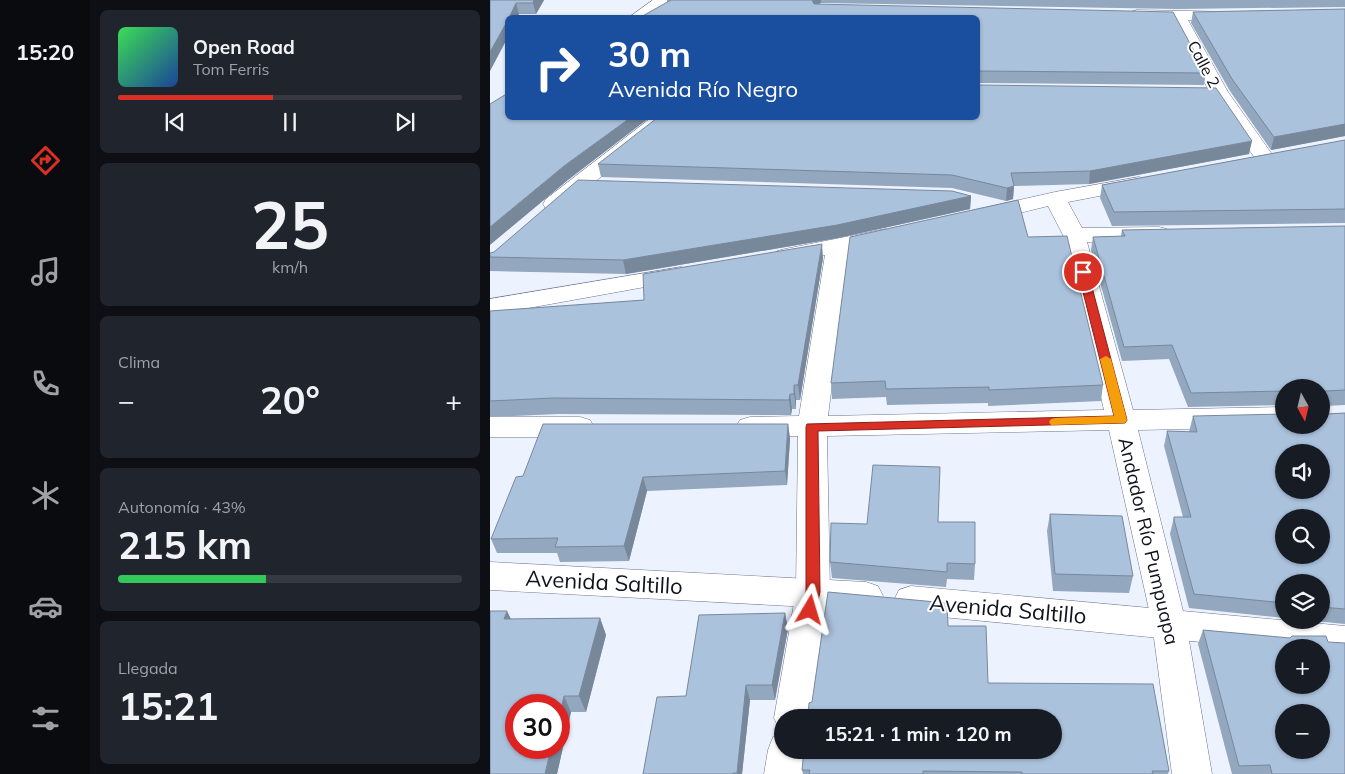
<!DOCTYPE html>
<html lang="es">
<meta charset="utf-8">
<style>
:root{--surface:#171b24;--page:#20242c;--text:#f1f3f6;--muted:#9ea1a6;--line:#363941;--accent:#d93025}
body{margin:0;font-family:Mulish,sans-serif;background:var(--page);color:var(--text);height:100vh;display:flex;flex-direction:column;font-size:19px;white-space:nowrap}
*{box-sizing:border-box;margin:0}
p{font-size:16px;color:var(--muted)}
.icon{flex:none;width:28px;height:28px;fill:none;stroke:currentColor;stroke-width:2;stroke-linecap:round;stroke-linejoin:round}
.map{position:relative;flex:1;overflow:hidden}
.panel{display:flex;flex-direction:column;gap:10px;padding:10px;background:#0d0f14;width:400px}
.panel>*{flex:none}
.top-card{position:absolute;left:15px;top:15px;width:475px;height:105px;border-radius:8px;box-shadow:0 1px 4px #0004;background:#1a4fa0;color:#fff;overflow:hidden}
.needle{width:32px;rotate:172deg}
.fabs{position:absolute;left:785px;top:379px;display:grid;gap:10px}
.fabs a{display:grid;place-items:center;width:55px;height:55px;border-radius:50%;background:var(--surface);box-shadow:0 1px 4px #0004;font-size:25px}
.speed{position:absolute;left:15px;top:694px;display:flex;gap:10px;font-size:25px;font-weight:700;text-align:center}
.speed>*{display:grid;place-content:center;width:65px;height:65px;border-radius:50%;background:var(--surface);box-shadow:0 1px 4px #0004;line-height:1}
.speed .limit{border:8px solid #d22;background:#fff;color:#111}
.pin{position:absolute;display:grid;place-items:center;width:42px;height:42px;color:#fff;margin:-21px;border:2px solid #fff;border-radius:50%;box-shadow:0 1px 5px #0007}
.me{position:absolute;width:55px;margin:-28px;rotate:7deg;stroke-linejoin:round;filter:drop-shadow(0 0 4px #0008)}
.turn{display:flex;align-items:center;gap:18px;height:105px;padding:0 20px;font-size:22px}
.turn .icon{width:65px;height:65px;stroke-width:2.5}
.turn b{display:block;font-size:35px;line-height:42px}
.big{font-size:38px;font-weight:700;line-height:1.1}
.panel .card{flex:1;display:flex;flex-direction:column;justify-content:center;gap:8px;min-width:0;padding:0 18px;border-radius:8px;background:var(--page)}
.panel .dial{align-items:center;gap:0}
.dial b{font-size:65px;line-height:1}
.song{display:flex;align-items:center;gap:15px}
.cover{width:60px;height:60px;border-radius:8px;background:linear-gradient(135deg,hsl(130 70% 55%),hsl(220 70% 35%))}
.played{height:5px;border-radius:2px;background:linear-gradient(90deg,var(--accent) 45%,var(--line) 45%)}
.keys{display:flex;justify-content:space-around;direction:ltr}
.heat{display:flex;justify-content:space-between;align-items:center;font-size:28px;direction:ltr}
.charge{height:8px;border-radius:4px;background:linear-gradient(90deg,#34c759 43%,var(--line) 0)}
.trip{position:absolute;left:284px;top:709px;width:288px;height:50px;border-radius:25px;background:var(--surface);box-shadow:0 1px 4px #0004;font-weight:700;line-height:50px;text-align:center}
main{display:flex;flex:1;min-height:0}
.tab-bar{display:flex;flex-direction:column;width:90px;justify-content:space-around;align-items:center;background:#090b0e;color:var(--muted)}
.tab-bar .icon{width:35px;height:35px}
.tab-bar .selected{color:var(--accent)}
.tab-bar b{font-size:22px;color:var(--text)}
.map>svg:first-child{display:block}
</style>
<main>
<nav class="tab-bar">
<b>15:20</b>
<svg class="icon selected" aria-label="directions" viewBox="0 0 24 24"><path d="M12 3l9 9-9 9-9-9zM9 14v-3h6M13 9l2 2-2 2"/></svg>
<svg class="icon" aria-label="music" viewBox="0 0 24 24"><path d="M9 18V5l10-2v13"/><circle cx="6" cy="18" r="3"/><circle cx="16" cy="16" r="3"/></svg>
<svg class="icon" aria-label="phone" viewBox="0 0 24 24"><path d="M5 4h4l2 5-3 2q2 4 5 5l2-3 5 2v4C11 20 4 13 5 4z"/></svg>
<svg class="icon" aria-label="climate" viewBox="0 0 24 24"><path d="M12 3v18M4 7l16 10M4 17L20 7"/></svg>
<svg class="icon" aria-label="car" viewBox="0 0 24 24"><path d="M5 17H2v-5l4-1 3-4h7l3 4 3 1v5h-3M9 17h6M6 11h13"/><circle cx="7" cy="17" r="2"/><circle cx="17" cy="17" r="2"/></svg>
<svg class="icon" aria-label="filters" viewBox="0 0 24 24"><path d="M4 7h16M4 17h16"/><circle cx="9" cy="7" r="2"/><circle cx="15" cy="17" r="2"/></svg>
</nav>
<section class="panel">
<div class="card">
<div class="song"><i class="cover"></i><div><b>Open Road</b><p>Tom Ferris</p></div></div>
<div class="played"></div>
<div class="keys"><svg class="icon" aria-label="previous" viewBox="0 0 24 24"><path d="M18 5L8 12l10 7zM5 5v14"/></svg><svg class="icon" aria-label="pause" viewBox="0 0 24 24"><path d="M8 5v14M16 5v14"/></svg><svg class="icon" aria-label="next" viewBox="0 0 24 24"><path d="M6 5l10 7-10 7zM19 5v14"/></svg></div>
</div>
<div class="card dial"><b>25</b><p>km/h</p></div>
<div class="card"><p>Clima</p>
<div class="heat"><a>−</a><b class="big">20°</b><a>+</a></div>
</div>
<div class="card"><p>Autonomía · 43%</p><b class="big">215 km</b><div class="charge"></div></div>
<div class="card"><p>Llegada</p><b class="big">15:21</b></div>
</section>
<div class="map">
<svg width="855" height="774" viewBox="0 0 855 774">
<rect width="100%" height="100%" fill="#edf2ff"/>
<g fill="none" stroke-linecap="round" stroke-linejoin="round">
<defs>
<g id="street">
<polygon points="163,0 181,0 157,18 138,18"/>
<polygon points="647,10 747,12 749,15 747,18 741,20 698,20 738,92 786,160 783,164 776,166 769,164 720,93 682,20 641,18 639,15 641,12"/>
<polygon points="161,118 182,118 72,209 64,211 56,209 53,204 56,199"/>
<polygon points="649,177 656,179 660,183 656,187 578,202 592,228 669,227 677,229 680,234 677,239 669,241 597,242 643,410 794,407 794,425 800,425 794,427 648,430 696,623 722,774 682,774 662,623 619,430 337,436 340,592 322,718 292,718 292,731 290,730 284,718 306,592 308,436 260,437 250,434 246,427 250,420 260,417 309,416 335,255 295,263 287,261 283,256 287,251 295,249 395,229 403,231 406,236 403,241 359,250 338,416 614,410 573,235 558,206 493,222 485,220 482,215 485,210 565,192"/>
<polygon points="191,267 199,269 203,274 199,279 0,315 0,299"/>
<polygon points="0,417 90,417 100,420 104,427 100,434 90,437 0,437"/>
<polygon points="292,733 292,750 316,750 314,774 274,774 278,750 283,737"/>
</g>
<g id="secondary">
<polygon points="0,562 376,582 388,586 393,596 388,606 376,610 0,590"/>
<polygon points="421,586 855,626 855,656 831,654 831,648 794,648 794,650 421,614 409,610 404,600 409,590"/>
</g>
</defs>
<!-- street casing -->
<use href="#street" stroke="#6b7390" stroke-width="1"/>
<!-- secondary casing -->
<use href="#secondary" stroke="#6b7390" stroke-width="1"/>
<!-- street -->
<use href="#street" fill="#fff" fill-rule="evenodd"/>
<!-- secondary -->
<use href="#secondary" fill="#fff" fill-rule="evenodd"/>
</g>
<!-- wall -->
<g fill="#93a7be">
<polygon points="0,0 54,0 46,14 29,14 0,71"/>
<polygon points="177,0 855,0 855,7 688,9 331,3 328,4 716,73 714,85 488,83 177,2"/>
<polygon points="855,9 855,136 781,150 740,91 701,23 703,12"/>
<polygon points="489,85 759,154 599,184 524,186 523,199 516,201 462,188 111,177 108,164"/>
<polygon points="855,140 855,223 622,226 610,198 612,185"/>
<polygon points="481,196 480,209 348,238 136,274 0,271 0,257"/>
<polygon points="855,226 855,405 835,406 835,409 833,413 836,414 855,413 855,624 815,620 831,620 831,582 794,582 794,618 699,608 680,534 684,517 693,517 674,446 677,431 699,432 703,416 794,425 831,388 794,388 794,405 698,407 679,359 632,361 601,250 603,237 631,236 632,230"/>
<polygon points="538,237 613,385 611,401 498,406 498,403 397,405 396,397 342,399 341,383"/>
<polygon points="333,258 310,400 306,400 306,409 302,409 301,415 68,414 0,417 0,311 154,300"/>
<polygon points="298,424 300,439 297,485 157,491 139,561 70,562 67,553 7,553 1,539 33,476"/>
<polygon points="560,514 643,576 639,593 563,591 557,531"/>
<polygon points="448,522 485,564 484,580 457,579 456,587 342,578 340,562 377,524"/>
<polygon points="17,611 21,619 110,618 116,635 96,712 81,712 67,774"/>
<polygon points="295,613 298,629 285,700 260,700 252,774 153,774 196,696"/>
<polygon points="458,626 498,683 679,771 678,774 313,774 312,770 318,718"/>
<polygon points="713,630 838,642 855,774 742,774 708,644"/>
</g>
<!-- shaded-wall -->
<g fill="#78889b">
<polygon points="44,0 54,0 46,14 43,3"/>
<polygon points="321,0 331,0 331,3 324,5"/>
<polygon points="26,3 29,14 28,18 19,18"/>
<polygon points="18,20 18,37 0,71 0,52"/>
<polygon points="489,71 488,83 488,84 488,72"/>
<polygon points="140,118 159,118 78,180 0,245 0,227 74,166"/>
<polygon points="855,124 855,136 781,150 784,137"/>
<polygon points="762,141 759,154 599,184 600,171"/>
<polygon points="524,186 523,199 516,201 517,188"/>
<polygon points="481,196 480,209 348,238 136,274 133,260"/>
<polygon points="332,244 333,258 310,400 308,385"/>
<polygon points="304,385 306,400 306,409 304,394"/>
<polygon points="300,394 302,409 301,415 299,400"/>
<polygon points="298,424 300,439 297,485 295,471"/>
<polygon points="153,477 157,491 139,561 134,546"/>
<polygon points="17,611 25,628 14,619"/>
<polygon points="295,613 298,629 285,700 282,685"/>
<polygon points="110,618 116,635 96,712 89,696"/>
<polygon points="256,685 260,700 252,774 247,774"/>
<polygon points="74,696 81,712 67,774 55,774 61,748 69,748 69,718"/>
</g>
<!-- building -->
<g fill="#abc2dd" stroke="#78889b" fill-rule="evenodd">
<polygon points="0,0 44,0 43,3 26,3 19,18 18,18 18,20 0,52"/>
<polygon points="181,0 322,0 324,4 683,12 716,73 489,71 488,72 488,18 149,18"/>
<polygon points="855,9 855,124 784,137 742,79 703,12"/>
<polygon points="488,84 489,85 726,88 762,141 600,171 521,173 524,186 517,188 462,175 108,164 167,118 488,118"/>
<polygon points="18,93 18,118 140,118 74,166 0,227 0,104"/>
<polygon points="855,140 855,209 624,212 612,185"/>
<polygon points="88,180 462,191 481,196 347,225 133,260 0,257 0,253 4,252"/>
<polygon points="528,200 538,237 577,236 613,385 499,390 499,387 396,389 395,381 341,383 360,237"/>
<polygon points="855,226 855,390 835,391 835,409 831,410 831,388 794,388 794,391 701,393 682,345 634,347 603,237 635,236 632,230"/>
<polygon points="332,244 308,385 304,385 304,394 300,394 299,400 63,398 0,401 0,311 154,300 153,274"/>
<path d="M831 412 836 414 855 413V609L831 607V582H794V603L704 594 684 520V517H701L677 431 707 432 703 416 794 414V425H831ZM794 452H831V490H794ZM794 518H831V555H794Z"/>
<polygon points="53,424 298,424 295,471 153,477 134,546 65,547 68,538 1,539 26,477 33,476"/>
<polygon points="383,465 450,467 448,522 485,522 485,564 457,563 457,572 340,562 341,523 377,524"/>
<polygon points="560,514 632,516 643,576 565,574"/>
<polygon points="338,592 457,603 458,626 496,626 498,683 663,684 679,771 662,771 663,774 532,774 532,772 433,771 433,774 319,774 320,770 312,770 314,750 562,750 562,718 318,718 319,703 322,702"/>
<polygon points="0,611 17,611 14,619 110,618 89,696 74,696 69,718 69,705 26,705 26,748 61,748 55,774 0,774"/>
<polygon points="295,613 282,685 256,685 247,773 243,773 243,774 153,774 167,697 196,696 209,615"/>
<path d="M713 630 800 638 802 636H836L838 642 855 643V774H782L780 765 749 766ZM794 648H831V685H794ZM794 712H831V750H794Z"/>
</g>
<!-- route -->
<polygon fill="#d93025" stroke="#8d1f18" points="593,269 598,272 637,420 635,423 328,431 330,592 325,614 320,616 315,614 313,610 316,592 316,427 317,424 624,416 588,272"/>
<!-- slow -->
<polygon fill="#f59e0b" points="616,356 621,359 637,420 635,423 561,425 559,422 561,419 565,418 624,416 610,359"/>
<g text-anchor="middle" stroke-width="4" stroke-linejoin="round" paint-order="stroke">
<!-- far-street labels -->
<g font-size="16" fill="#10131e" stroke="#fff">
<text transform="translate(714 64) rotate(62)" y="6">Calle 2</text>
</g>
<!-- street labels -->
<g font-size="19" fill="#10131e" stroke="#fff">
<text transform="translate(659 541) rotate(77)" y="7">Andador Río Pumpuapa</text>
</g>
<!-- near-street labels -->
<g font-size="22" fill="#10131e" stroke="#fff">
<text transform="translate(114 582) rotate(3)" y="8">Avenida Saltillo</text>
<text transform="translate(518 609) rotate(5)" y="8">Avenida Saltillo</text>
</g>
</g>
</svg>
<div class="fabs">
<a><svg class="needle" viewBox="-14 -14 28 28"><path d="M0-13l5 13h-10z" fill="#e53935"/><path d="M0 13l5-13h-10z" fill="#9ea1a6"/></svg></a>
<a><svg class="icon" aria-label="sound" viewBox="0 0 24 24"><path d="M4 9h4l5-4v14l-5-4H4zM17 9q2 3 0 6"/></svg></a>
<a><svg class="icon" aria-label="search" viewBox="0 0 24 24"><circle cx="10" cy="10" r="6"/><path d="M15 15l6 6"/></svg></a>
<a><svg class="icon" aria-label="layers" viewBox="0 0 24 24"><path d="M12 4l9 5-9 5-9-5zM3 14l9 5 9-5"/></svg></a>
<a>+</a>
<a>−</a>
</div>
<div class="speed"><div class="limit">30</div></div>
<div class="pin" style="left:593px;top:272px;background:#d93025"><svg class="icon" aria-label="arrive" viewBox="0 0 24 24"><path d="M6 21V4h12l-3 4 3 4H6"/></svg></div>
<svg class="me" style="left:320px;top:610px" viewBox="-20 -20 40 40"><path d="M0-17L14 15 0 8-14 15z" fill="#d93025" stroke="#fff" stroke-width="4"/></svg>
<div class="trip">15:21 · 1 min · 120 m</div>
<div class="top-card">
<div class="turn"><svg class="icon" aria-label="right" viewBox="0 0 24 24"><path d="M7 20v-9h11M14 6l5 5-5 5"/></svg><div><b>30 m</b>Avenida Río Negro</div></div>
</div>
</div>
</main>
